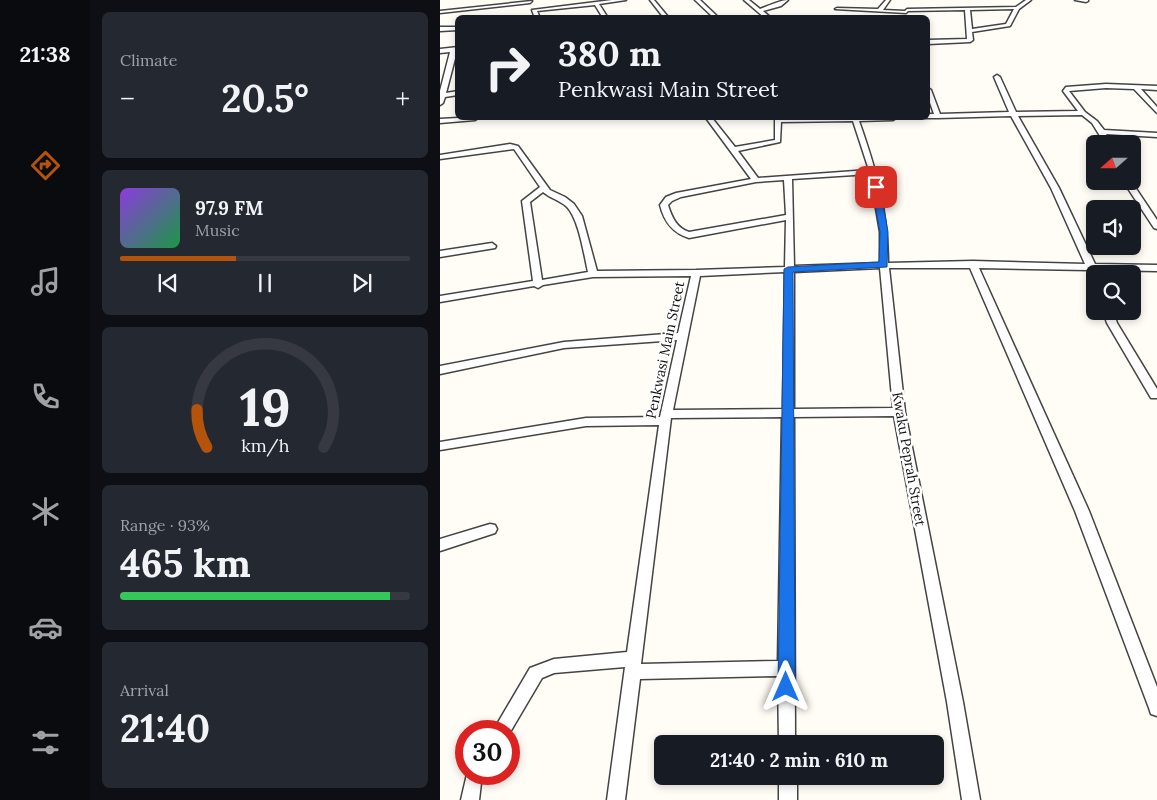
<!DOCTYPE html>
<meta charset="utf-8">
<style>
:root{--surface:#171b24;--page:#242831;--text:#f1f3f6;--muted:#9ea1a6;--line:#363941;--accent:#b45309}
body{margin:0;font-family:Lora,serif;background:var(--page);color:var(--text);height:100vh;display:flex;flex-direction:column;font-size:19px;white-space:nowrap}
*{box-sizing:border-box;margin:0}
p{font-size:16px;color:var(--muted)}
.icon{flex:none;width:28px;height:28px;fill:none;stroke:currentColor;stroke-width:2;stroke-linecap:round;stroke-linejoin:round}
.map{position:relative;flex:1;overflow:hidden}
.side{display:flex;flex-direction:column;gap:12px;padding:12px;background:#0d0f14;width:350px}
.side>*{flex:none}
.guide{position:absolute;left:15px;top:15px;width:475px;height:105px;border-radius:8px;box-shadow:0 2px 8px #0003;background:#171b24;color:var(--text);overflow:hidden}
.needle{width:32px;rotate:249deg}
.buttons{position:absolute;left:646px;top:135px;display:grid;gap:10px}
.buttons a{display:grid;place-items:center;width:55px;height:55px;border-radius:8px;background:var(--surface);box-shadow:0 2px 8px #0003;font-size:25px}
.speed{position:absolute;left:15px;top:720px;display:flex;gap:10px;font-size:25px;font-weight:700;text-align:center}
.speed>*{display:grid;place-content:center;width:65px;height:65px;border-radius:50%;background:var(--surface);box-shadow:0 2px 8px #0003;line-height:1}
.speed .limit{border:8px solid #d22;background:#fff;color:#111}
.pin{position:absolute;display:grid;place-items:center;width:42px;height:42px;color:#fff;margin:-21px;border-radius:10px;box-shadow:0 2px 8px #0006}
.me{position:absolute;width:55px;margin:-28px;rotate:0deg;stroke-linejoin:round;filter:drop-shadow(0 0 4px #0008)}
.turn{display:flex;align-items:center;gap:18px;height:105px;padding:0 20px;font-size:22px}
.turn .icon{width:65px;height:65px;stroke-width:2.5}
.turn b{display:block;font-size:35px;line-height:42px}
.big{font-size:38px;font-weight:800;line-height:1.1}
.side .widget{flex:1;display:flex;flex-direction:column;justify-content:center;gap:8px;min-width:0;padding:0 18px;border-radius:8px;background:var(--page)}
.side .dial{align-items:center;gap:0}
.dial svg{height:130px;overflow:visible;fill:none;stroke:var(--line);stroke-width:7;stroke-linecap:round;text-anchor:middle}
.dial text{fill:var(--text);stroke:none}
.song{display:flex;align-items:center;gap:15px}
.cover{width:60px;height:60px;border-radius:8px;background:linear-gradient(135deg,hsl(270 70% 55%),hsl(140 70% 35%))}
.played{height:5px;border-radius:2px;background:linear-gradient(90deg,var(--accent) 40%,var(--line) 40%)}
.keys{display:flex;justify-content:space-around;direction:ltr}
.heat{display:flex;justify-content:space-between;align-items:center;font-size:28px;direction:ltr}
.charge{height:8px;border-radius:4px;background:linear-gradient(90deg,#34c759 93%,var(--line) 0)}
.trip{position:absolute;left:214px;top:735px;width:290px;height:50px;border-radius:8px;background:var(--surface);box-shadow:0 2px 8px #0003;font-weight:800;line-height:50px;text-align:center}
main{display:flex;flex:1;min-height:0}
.tabs{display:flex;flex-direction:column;width:90px;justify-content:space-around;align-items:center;background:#090b0e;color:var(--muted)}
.tabs .icon{width:35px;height:35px}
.tabs .active{color:var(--accent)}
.tabs b{font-size:22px;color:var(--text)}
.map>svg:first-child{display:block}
</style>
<main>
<nav class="tabs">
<b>21:38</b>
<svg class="icon active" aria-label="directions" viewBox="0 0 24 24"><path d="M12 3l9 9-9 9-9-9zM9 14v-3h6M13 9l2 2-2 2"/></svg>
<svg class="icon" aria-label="music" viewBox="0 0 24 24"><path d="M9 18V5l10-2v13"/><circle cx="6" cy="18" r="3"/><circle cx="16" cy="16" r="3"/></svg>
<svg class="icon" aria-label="phone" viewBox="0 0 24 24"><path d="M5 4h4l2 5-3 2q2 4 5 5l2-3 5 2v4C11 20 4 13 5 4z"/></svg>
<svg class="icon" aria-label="climate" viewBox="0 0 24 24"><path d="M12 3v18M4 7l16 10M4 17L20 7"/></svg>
<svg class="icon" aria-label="car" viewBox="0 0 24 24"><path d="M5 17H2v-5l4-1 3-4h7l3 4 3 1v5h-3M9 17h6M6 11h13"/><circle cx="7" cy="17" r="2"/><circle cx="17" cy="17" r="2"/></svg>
<svg class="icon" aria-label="filters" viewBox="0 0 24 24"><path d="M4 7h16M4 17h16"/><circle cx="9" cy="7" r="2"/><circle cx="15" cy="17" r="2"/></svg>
</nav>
<section class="side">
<div class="widget"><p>Climate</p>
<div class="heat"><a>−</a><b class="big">20.5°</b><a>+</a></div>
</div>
<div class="widget">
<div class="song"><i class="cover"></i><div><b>97.9 FM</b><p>Music</p></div></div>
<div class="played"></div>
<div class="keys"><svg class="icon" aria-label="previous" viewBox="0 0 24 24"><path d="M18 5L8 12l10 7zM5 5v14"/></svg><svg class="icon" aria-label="pause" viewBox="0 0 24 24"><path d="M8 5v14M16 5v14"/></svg><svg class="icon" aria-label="next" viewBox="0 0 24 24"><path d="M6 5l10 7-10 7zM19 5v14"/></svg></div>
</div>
<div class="widget dial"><svg viewBox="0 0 100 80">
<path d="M14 69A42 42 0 1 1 86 69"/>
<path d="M14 69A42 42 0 0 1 8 46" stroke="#b45309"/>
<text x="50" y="56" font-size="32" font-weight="700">19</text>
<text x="50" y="72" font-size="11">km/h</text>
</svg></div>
<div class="widget"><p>Range · 93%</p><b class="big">465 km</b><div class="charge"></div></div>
<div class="widget"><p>Arrival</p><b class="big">21:40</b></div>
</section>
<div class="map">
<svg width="717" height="800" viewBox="0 0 717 800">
<rect width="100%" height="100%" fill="#fffdf5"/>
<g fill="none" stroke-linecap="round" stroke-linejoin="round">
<defs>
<g id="street">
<polygon points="172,0 186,0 159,4 168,18 163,18 155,5 97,11 100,18 95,18 92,10"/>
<polygon points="210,0 214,0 229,18 224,18"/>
<polygon points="255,0 260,0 279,18 274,18"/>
<path d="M304 0H309L320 9C328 6 341 0 348 0L341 6 323 11 331 18H325Z"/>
<path d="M446 0H450L443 10 465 11 467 9 576 7 586 0H591L579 9 570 26 532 32 533 40 530 42 488 44V40L527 39 525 10 468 11 466 13 395 9 397 8 438 9ZM574 9 566 24 532 29 530 10Z"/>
<polygon points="635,0 648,0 648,1 646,2"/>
<polygon points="92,1 90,3 0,13 0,11"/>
<polygon points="130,17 143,18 128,18"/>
<polygon points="0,27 18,27 18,30 0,31"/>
<polygon points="18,47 6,93 18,91 18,95 5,97 3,103 0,105 0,91 10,52 0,53 0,49"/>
<path d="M557 75 560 77 576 112 638 111 623 91 626 87 666 84 717 86V90L701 89 717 107V113L694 89 666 88 629 91 645 112 657 121 664 130 717 133V137L666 134 672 144H665L652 123 642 115 578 116 619 188 655 264 717 265V271L657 270 659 274H655V278L652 277 648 270 539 268 649 511 717 687V716L711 714 709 708 635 511 530 268H449L465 412 523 702 540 800H522L507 702 454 416 354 417 355 744H339L338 676 200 679 185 800H167L185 667 114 673 102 678 69 734V731H53L90 668 114 659 187 652 219 425 146 426 0 450V442L146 418 220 417 237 340 124 348 0 374V366L124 342 238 333 251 276 153 277 103 285 98 288 94 286 0 302V296L93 281 82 201 100 187 74 149 0 159V155L70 144 78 146 110 190 125 197 134 204 142 216 157 271 256 270 345 267 346 220 249 238C232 233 224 221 220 205L226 197 236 193 311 179 266 118H272L295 147 335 140V118H456L453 120 419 121C436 169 448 211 448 263L533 261 645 264 611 188 571 116 498 118H486L488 114H494L488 97V88L491 90 500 114 569 112 554 77ZM413 121 429 170 318 178 298 151 340 142 341 122ZM430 174 440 232V263L354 266 352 179ZM344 180 346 215 249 232C237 228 232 218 228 205L232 201 241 197 316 182ZM103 192C110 198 119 200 126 206 139 218 144 255 148 272L102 280 90 202ZM440 268 453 408 354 409V272ZM345 272 343 409 233 410 260 276ZM342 417 338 661 201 664 231 418Z"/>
<polygon points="18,118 38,118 35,120 0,123 0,119"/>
<polygon points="683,181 691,181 717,220 717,229 714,228"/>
<polygon points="52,243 56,246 55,248 0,257 0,251"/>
<polygon points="663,311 673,311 677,323 717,389 717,398 711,398 667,323"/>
<polygon points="50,524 55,525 57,529 55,533 0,551 0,539"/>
<polygon points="27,774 46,774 41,783 39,800 21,800"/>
<rect x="339" y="776" width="18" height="24"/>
</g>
</defs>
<!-- street casing -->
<use href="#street" stroke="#444" stroke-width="3"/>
<!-- street -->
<use href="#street" fill="#fff" fill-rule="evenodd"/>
</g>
<!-- route -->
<polygon fill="#1a73e8" stroke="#114b97" points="436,185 440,187 448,232 447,267 353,272 355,687 352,693 346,695 341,693 338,687 344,269 348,267 439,262 440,232 432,187"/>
<g text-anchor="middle" stroke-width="5" stroke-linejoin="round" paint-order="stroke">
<!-- street labels -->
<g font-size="14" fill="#111" stroke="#fff">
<text transform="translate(225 350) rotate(-78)" y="5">Penkwasi Main Street</text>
<text transform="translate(469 459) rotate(80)" y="5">Kwaku Peprah Street</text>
</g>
</g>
</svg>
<div class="buttons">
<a><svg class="needle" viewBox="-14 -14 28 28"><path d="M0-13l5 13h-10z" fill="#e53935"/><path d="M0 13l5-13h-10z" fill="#9ea1a6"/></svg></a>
<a><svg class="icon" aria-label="sound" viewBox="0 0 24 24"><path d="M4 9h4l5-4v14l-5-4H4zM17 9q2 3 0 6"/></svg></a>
<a><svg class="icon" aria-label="search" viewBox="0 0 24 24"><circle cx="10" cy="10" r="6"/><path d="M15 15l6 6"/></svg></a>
</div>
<div class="speed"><div class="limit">30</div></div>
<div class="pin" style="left:436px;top:187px;background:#d93025"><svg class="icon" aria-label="arrive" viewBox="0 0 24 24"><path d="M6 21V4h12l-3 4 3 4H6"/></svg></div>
<svg class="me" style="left:346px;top:687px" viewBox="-20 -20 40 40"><path d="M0-17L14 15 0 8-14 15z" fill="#1a73e8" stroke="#fff" stroke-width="4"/></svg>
<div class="trip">21:40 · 2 min · 610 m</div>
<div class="guide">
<div class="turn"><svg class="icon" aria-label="right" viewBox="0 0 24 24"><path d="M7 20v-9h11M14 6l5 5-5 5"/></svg><div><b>380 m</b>Penkwasi Main Street</div></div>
</div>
</div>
</main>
